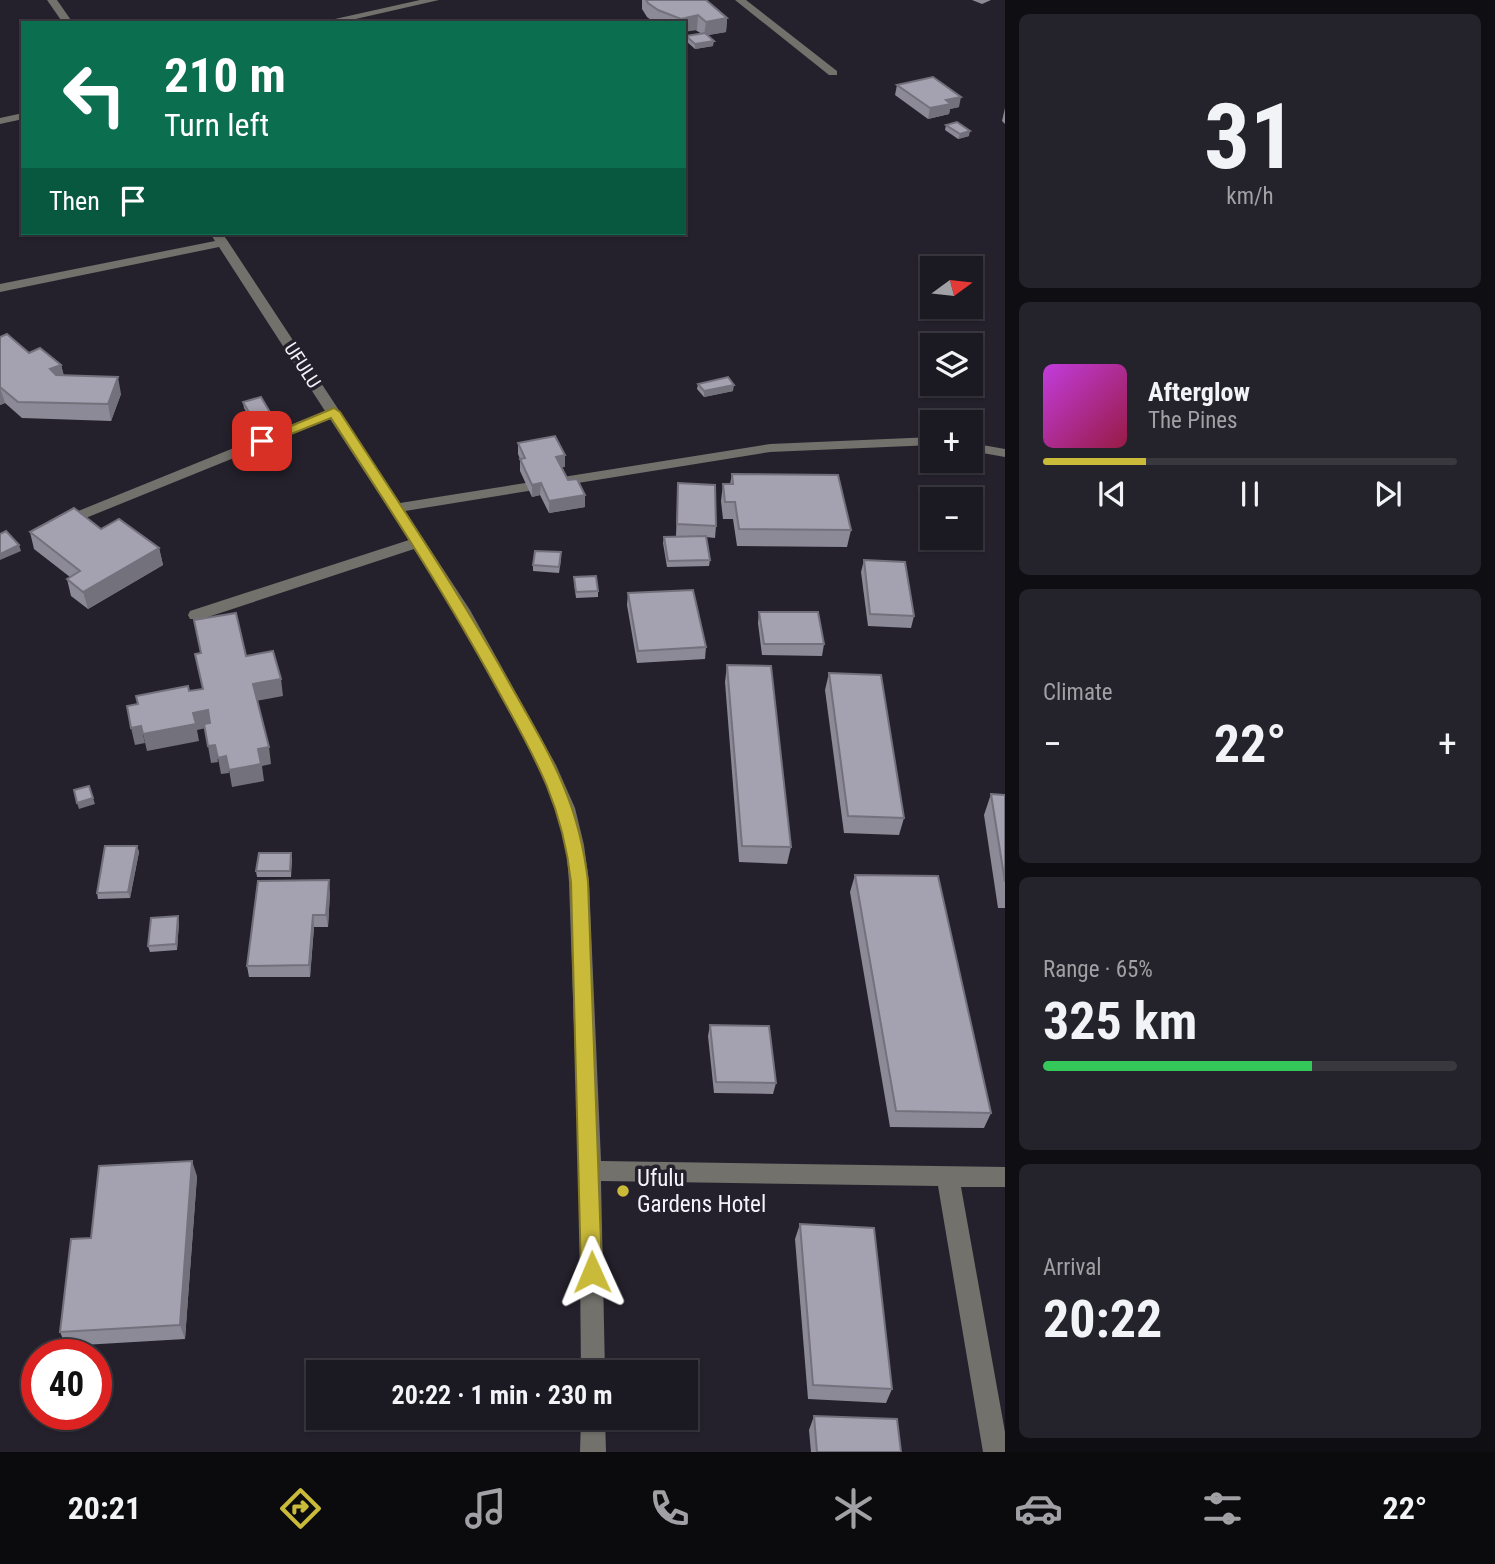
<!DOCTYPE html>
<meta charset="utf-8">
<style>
:root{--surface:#1b1921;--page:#24222a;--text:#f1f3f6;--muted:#a0a0a5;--line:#39383f;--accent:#c9ba3a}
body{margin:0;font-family:"Roboto Condensed",sans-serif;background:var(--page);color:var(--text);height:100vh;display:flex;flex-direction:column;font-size:26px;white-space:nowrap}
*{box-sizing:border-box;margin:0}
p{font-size:23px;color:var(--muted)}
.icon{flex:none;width:38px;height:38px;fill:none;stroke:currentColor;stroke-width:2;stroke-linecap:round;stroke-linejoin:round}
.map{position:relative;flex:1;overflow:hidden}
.panel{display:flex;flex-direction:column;gap:14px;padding:14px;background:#0f0e12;width:490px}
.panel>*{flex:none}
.guide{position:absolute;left:21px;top:21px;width:665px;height:214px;border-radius:0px;box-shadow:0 2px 5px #0004,0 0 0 2px var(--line);background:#0b6e4f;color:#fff;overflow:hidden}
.needle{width:46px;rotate:75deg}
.buttons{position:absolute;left:920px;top:256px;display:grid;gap:14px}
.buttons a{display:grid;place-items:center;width:63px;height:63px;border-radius:0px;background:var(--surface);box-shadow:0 2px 5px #0004,0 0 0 2px var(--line);font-size:35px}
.speed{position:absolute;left:21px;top:1339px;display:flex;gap:14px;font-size:35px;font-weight:700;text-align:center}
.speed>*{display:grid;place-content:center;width:91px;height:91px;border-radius:50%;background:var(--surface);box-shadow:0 2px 5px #0004,0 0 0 2px var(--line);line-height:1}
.speed .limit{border:10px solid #d22;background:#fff;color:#111}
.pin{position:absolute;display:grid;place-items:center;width:60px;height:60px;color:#fff;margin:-30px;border-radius:14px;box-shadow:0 4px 10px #0006}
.me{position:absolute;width:77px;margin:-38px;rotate:359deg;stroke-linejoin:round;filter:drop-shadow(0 0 5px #0008)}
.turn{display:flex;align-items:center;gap:24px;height:147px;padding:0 28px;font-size:32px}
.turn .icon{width:91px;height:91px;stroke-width:2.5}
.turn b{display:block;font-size:49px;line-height:60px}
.then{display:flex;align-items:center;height:66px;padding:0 28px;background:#0003;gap:14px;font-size:26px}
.big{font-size:52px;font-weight:700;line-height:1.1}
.panel .tile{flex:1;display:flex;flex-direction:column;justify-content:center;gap:10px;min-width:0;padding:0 24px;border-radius:10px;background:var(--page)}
.panel .dial{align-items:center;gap:0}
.dial b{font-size:91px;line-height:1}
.song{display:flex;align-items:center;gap:21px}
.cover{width:84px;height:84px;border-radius:10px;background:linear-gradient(135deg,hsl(290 70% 55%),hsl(340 70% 35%))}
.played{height:7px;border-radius:4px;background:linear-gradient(90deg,var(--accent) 25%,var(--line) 25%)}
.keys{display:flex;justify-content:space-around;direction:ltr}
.heat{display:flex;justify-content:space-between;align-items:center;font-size:38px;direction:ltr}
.charge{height:10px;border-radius:5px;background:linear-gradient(90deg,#34c759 65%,var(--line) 0)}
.trip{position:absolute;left:306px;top:1360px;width:392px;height:70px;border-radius:0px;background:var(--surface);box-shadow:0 2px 5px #0004,0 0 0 2px var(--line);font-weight:700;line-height:70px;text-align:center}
.tabs{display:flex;height:112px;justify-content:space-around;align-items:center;background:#0b0a0d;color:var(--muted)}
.tabs .icon{width:49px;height:49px}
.tabs .on{color:var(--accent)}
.tabs b{font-size:32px;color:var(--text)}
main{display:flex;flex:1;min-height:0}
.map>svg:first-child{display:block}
</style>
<main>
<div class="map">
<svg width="1005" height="1452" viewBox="0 0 1005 1452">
<rect width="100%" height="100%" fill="#24212c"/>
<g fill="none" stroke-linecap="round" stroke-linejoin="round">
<!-- minor -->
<g fill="#72716b" fill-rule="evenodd">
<polygon points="47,0 57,0 73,23 63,23"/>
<polygon points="420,0 439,0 338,23 317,23"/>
<polygon points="735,0 746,0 837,71 837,75 829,75"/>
<polygon points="23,113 23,119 0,124 0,118"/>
<polygon points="210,233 222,233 227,240 400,503 770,444 933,437 933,445 770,452 405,511 470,610 556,765 575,808 584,845 589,882 601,1161 1005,1167 1005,1187 961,1187 1005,1432 1005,1452 983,1452 938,1186 601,1181 605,1372 581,1372 579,1171 569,882 566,845 557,808 538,765 454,611 414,549 202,619 190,619 188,615 190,611 409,540 330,419 66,526 56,526 53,523 56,520 325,411 219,247 0,292 0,284 215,241"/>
<polygon points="971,443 1005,449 1005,457 971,451"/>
<polygon points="581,1418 605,1418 606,1452 580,1452"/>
</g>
</g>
<!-- wall -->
<g fill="#8d8a97">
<polygon points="642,0 706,0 727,18 726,32 707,35 713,46 695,49 686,41 686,36 702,34 684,23 655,23 647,17 642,9"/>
<polygon points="972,0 991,0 982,4"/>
<polygon points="897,85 959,107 950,109 949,114 928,119 895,95"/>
<polygon points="1005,108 1005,124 1002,121"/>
<polygon points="946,125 969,136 958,139 945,130"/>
<polygon points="0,337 29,353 61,365 64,376 121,394 111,421 22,418 5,403 0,405"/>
<polygon points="698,384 733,391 704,397 697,389"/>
<polygon points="243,402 271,414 272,420 254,425 244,408"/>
<polygon points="518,443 565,467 562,467 568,480 585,495 585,507 549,513 540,495 532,497 520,471 520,459 518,454"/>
<polygon points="732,474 851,530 847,547 737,546 733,519 723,519 721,501 723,484 730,484"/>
<polygon points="678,483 716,526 715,538 706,537 710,560 709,566 667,567 663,543 664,537 685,536 676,536"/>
<polygon points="101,529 159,548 163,565 88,609 71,596 67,579 70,577 34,549 30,532"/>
<polygon points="561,559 559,573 533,571 533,565"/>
<polygon points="864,560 914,616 911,628 868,626 861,572"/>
<polygon points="574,577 598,591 598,597 576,598 574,583"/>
<polygon points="628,593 706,647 705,659 637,663 627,605"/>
<polygon points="759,612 824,644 822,656 762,655 758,623"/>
<polygon points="727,665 791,847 787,864 739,862 725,682"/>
<polygon points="829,673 904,818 899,835 844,833 825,690"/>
<polygon points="991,794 1005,795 1005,908 998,908 984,815"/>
<polygon points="137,846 139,852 130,898 98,899 97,893"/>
<polygon points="291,853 292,859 291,877 257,877 256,871"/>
<polygon points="855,875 991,1113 984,1128 890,1127 850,892"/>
<polygon points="330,892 328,927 314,927 310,977 249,977 247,966"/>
<polygon points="179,922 177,950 150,952 148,946"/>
<polygon points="710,1025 776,1083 773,1094 714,1093 708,1036"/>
<polygon points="197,1176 185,1339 66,1346 60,1332 91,1238"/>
<polygon points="800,1224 892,1389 886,1403 808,1399 795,1239"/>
<polygon points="814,1416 901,1452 811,1452 809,1430"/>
</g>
<!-- shaded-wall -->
<g fill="#73717b">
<polygon points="698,15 697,30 684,32 684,23 681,23 681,19"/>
<polygon points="727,18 726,32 704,36 706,22"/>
<polygon points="714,41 713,46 695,49 695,44"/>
<polygon points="961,97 959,107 950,109 949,114 928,119 930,108 946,100"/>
<polygon points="970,131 969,136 958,139 960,134"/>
<polygon points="61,365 65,381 53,386 50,369"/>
<polygon points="118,377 121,394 111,421 108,404"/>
<polygon points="734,385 733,391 704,397 704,391"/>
<polygon points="0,387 5,403 0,405"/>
<polygon points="271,414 272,420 254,425 253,419"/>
<polygon points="565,455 565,467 556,468 556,457"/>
<polygon points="541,483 540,495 532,497 532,485"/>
<polygon points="585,495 585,507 549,513 549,501"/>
<polygon points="19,545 21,551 0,560 0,554"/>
<polygon points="159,548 163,565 88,609 83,592"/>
<polygon points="281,679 283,696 256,701 253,684"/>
<polygon points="208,710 211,727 197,730 199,741 147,751 143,734 193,713"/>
<polygon points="141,726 145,743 135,745 131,728"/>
<polygon points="215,745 218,762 211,763 208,746"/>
<polygon points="269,747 271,764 262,766 264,781 232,787 229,770 258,749"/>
<polygon points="226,756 229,773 221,774 218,758"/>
<polygon points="93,798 95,804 79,809 77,803"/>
<polygon points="137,846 139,852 130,898 128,892"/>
<polygon points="329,880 330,892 328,927 326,915"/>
<polygon points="313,915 314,927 310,977 309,965"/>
<polygon points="178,916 179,922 177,950 176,944"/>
<polygon points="192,1161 197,1176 185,1339 180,1325"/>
</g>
<!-- building -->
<g fill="#a4a1b0" stroke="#73717b" stroke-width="2">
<polygon points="646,0 706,0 727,18 706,22 698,15 681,19 658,10 648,3"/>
<polygon points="705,33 714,41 695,44 686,36"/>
<polygon points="933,77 961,97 946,100 951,104 930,108 897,85"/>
<polygon points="957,122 970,131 960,134 946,125"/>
<polygon points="7,334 29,353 40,348 61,365 50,369 56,375 118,377 108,404 18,402 0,387 0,337"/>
<polygon points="728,377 734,385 704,391 698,384"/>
<polygon points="261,397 271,414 253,419 243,402"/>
<polygon points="555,436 565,455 556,457 568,480 577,479 585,495 549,501 541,483 532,485 520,459 525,458 518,443"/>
<polygon points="732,474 838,475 851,530 739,529 735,502 725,502 723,484 733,484"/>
<polygon points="678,483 715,485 716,526 677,524"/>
<polygon points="74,508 101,529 119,519 159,548 83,592 67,579 80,571 30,532"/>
<polygon points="6,531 19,545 0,554 0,534"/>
<polygon points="706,536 710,560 668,561 664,537"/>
<polygon points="535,551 561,552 559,567 533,565"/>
<polygon points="864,560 905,562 914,616 870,614"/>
<polygon points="596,576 598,591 576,592 574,577"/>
<polygon points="693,590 706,647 638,651 628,593"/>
<polygon points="759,612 818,612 824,644 764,644"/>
<polygon points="236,613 246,656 273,651 281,679 253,684 269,747 258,749 261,764 229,770 226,756 218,758 215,745 208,746 204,724 210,723 208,710 193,713 196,724 143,734 141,726 131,728 127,706 138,704 136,696 188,686 189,691 203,689 195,654 201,653 194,620"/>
<polygon points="727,665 771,666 791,847 742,846"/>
<polygon points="829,673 881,675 904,818 848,816"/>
<polygon points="89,786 93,798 77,803 74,790"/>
<polygon points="991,794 1005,795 1005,882"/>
<polygon points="105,846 137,846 128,892 97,893"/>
<polygon points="259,853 291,853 290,871 256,871"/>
<polygon points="855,875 938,876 991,1113 896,1111"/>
<polygon points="329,880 326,915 313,915 309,965 247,966 258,881"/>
<polygon points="178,916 176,944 148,946 151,918"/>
<polygon points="710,1025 769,1026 776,1083 716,1082"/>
<polygon points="192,1161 180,1325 60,1332 71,1239 91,1238 99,1166"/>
<polygon points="800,1224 874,1228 892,1389 813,1385"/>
<polygon points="814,1416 897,1419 901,1452 817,1452"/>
</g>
<!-- route -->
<path fill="#c9ba3a" stroke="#837926" stroke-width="2" d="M334 408 340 412C399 503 459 592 511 686 550 755 579 801 588 882L602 1272 599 1279 592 1282 584 1279 581 1272 571 882C562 801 533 754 495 685 445 593 388 506 331 418L266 444H257L255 441Z"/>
<!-- markers -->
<circle fill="#c9ba3a" stroke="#24212c" stroke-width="2.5" cx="623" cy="1191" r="7"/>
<g text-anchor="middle" stroke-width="7" stroke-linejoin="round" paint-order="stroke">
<!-- street labels -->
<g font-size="19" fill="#f4f2fa" stroke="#24212c">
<text transform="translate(303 365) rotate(57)" y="7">UFULU</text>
</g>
<!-- near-poi labels -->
<g font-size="23" fill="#f4f2fa" stroke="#24212c" text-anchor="start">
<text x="637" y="1186">Ufulu<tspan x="637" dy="26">Gardens Hotel</tspan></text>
</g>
</g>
</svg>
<div class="buttons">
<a><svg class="needle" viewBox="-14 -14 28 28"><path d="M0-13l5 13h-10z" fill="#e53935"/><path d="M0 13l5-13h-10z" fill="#a0a0a5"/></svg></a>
<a><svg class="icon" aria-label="layers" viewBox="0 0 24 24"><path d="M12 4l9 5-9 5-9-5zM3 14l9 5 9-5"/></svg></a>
<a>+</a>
<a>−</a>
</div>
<div class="speed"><div class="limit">40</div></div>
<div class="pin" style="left:262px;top:441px;background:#d93025"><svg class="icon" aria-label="arrive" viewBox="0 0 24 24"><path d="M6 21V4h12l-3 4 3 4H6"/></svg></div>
<svg class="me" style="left:592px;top:1272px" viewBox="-20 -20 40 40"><path d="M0-17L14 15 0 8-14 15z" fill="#c9ba3a" stroke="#fff" stroke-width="4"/></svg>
<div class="trip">20:22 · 1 min · 230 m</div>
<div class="guide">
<div class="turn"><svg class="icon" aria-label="left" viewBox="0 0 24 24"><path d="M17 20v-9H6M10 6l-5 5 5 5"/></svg><div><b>210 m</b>Turn left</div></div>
<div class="then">Then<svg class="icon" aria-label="arrive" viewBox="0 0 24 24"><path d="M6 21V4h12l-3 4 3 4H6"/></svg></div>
</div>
</div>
<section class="panel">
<div class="tile dial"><b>31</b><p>km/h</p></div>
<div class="tile">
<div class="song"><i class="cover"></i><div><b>Afterglow</b><p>The Pines</p></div></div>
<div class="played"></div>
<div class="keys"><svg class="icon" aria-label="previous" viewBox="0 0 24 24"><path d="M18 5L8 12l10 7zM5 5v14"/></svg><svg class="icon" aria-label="pause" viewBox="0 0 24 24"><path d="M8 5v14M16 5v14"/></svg><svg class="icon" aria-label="next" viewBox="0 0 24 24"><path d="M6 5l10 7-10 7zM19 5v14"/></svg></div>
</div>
<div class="tile"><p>Climate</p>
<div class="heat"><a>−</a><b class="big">22°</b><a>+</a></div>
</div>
<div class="tile"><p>Range · 65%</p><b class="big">325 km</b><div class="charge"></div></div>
<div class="tile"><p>Arrival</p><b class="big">20:22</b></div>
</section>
</main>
<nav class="tabs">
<b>20:21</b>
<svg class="icon on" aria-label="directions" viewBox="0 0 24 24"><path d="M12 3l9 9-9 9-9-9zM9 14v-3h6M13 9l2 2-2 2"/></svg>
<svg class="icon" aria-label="music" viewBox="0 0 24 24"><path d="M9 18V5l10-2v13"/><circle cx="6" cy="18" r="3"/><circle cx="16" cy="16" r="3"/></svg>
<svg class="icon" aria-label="phone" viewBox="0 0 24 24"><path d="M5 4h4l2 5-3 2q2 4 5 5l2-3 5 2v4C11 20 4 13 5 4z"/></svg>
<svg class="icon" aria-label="climate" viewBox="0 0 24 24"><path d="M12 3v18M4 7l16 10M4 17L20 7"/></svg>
<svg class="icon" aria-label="car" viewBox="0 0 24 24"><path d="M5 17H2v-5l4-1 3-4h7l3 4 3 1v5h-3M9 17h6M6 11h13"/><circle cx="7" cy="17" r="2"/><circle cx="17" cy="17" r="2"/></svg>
<svg class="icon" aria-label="filters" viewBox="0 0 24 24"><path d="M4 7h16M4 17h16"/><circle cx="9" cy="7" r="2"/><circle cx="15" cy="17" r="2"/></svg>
<b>22°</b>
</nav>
